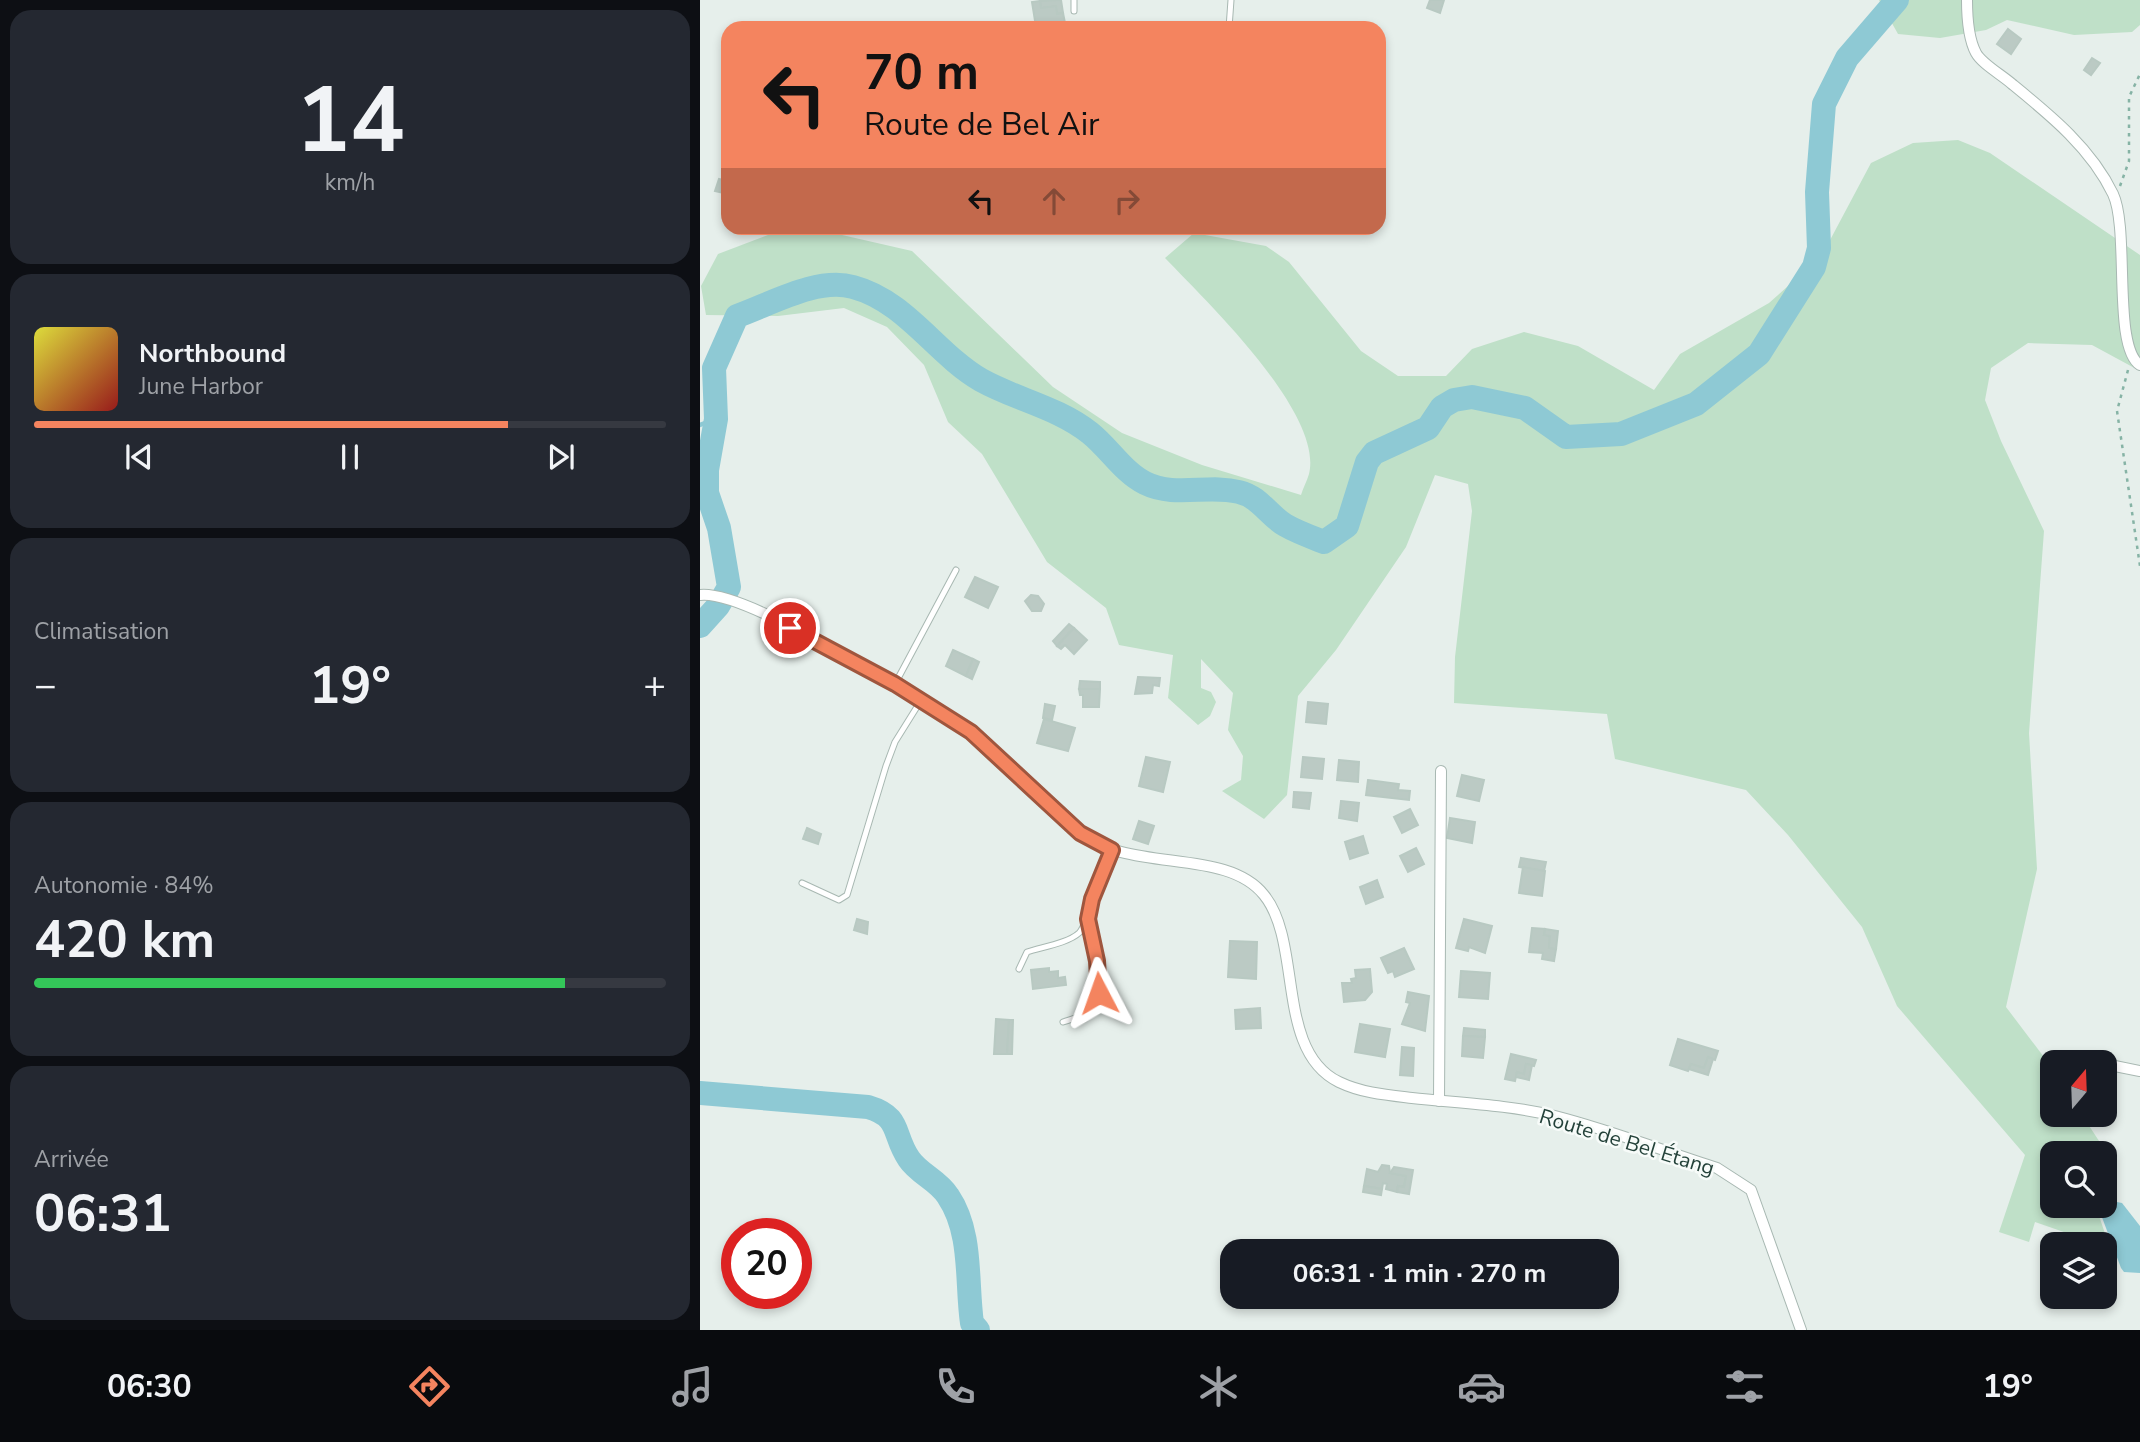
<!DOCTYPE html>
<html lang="fr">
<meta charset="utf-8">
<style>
:root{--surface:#171b24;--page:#242831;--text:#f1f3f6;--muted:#9ea1a6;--line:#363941;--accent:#f4845f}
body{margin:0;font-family:"Nunito Sans",sans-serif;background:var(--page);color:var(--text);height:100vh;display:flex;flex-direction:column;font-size:26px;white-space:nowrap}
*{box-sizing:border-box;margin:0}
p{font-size:23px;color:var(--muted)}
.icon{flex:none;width:38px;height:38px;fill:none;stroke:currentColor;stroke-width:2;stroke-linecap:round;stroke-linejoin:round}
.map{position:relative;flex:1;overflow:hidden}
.side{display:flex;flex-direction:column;gap:10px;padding:10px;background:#0d0f14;width:700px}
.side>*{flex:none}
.guide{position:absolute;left:21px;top:21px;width:665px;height:214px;border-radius:21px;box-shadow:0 4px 10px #0003;background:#f4845f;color:#111;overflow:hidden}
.needle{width:46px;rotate:19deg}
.buttons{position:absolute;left:1340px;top:1050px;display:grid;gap:14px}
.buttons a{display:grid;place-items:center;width:77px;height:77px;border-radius:14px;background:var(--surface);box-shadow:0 4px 10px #0003;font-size:35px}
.speed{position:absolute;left:21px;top:1218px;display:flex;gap:14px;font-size:35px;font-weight:700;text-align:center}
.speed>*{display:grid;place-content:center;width:91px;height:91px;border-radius:50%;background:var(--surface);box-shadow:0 4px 10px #0003;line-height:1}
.speed .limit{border:10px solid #d22;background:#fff;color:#111}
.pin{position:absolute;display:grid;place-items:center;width:60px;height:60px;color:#fff;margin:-30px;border:4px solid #fff;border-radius:50%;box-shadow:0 2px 7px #0007}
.me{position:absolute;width:77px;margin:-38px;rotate:356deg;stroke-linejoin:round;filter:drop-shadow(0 0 5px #0008)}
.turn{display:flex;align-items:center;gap:24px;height:147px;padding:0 28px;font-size:32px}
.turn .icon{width:91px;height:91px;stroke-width:2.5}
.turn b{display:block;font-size:49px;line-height:60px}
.lanes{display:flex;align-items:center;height:66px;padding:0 28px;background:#0003;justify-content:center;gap:35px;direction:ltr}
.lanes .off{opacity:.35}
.big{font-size:52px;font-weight:700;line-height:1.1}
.side .widget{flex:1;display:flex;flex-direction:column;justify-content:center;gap:10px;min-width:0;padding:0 24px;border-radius:21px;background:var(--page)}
.side .dial{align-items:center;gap:0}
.dial b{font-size:91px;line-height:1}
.song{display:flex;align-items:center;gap:21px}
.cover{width:84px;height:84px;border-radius:10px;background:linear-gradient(135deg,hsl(60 70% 55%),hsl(0 70% 35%))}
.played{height:7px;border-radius:4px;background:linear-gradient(90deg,var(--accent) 75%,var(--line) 75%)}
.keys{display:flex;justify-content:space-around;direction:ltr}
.heat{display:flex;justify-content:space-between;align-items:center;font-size:38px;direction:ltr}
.charge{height:10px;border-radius:5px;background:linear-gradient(90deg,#34c759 84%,var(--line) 0)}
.trip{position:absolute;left:520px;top:1239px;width:399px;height:70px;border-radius:21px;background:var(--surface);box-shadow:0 4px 10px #0003;font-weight:700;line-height:70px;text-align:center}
.menu{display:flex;height:112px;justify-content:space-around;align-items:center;background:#090b0e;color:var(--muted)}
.menu .icon{width:49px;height:49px}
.menu .on{color:var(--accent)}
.menu b{font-size:32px;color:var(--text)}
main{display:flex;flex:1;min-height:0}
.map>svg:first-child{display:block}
</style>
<main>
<section class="side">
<div class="widget dial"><b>14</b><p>km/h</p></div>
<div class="widget">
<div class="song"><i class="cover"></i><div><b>Northbound</b><p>June Harbor</p></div></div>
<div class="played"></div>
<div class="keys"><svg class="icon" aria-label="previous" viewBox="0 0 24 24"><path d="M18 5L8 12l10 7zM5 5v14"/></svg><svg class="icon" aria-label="pause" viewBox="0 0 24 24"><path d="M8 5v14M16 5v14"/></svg><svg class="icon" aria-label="next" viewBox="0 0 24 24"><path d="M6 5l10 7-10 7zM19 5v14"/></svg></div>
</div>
<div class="widget"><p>Climatisation</p>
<div class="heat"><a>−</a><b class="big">19°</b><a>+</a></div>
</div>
<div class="widget"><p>Autonomie · 84%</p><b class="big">420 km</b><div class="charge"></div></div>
<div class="widget"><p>Arrivée</p><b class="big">06:31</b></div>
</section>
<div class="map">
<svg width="1440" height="1330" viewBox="0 0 1440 1330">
<rect width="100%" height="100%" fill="#e6efeb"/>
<!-- green -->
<g fill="#bfe0c8">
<polygon points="1179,0 1440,0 1440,25 1432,32 1374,35 1307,20 1286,30 1240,38 1198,34"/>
<path d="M1258 140 1290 153 1440 255V371L1392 345 1328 343 1291 368 1285 400 1301 441 1344 531 1329 733 1337 869 1306 1007 1353 1069V1115H1382L1401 1144 1417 1179 1405 1199V1153H1353V1206H1402L1398 1213 1410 1248 1335 1222 1329 1242 1299 1232 1325 1155 1197 1006 1162 927 1088 835 1046 790 915 759 907 714 754 703 755 657 772 511 768 484 735 475 706 547 636 650 598 696 587 795 564 819 522 791 541 780 543 756 528 730 533 693 501 659V688L511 692 516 702 510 716 498 725 468 698 473 655 419 645 406 608 347 562 282 454 248 422 224 365 187 327 144 308 78 316 6 315 1 286 18 254 68 235 129 232 212 251 353 387 422 433 502 465 601 495C603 488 607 481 609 474 624 413 505 300 465 258L494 233 566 246 589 262 661 351 698 376H746L772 349 824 332 878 346 954 390 980 354 1069 303 1088 286 1129 242 1171 163 1213 143Z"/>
</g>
<!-- water -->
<polygon fill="#8ec9d4" points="1407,1200 1422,1203 1440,1226 1440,1273 1424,1272 1421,1268 1400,1212"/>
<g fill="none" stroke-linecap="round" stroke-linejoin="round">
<!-- stream -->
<polyline stroke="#8ec9d4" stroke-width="4.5" points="0,425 16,419"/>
<!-- river -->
<g stroke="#8ec9d4" stroke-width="24">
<path d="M0 626 18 606 29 587 19 528 7 493V470L16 419 14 368 37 316C71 304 117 277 153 287 206 301 236 354 281 380 317 400 357 407 390 433 409 448 423 472 445 483 475 498 508 484 539 492 560 497 568 515 585 525 597 532 611 537 624 542L647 526 667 462 674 453 728 428 742 407 754 400 772 397 825 408 866 437 921 434 996 404 1059 354 1114 267 1119 248 1117 192 1124 104 1147 58 1197 0"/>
<path d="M0 1093 168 1107C202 1117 192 1134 209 1159 219 1174 238 1180 248 1196 273 1233 266 1282 272 1323L278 1330"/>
</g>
</g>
<!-- building -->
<g fill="#bbcac4" stroke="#b8c9c2" stroke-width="2">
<polygon points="361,0 363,13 357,14 356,6 341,8 340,1"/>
<polygon points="730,0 744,0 740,13 727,8"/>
<polygon points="340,1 341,8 356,6 357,14 363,13 365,23 336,27 332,2"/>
<polygon points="1308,29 1321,39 1311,54 1297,44"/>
<polygon points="1392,58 1400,63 1391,75 1384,70"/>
<polygon points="19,179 28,181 28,194 15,191"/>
<polygon points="275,577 298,587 288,608 265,597"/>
<polygon points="331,595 338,596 344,604 341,611 332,611 325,601"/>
<polygon points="369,624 374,628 357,646 353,641"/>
<polygon points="374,628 387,640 374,654 365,645 361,649 357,646"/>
<polygon points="253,650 273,659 266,676 246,666"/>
<polygon points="273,659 279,662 272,679 266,676"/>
<polygon points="438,677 460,678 459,686 453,685 452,693 435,694"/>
<polygon points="380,681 400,682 400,689 379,689"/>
<polygon points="379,689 400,689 399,707 383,707 383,695 380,695"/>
<polygon points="608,702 628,704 626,724 606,722"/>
<polygon points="345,704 355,706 352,720 343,718"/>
<polygon points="344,719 375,728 368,751 337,743"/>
<polygon points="446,757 470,762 463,792 439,786"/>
<polygon points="603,757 624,759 622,779 601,777"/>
<polygon points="639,760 659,762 658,782 637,780"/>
<polygon points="762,775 784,780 779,801 757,796"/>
<polygon points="668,780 699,784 698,790 710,791 709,800 666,795"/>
<polygon points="594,792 611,793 609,809 593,807"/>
<polygon points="641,801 659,803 657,821 639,818"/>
<polygon points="710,809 718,825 702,833 694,817"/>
<polygon points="750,818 775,822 772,843 747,838"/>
<polygon points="439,821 454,826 448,844 433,839"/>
<polygon points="107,828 121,834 118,844 103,839"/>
<polygon points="663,836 668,853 650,859 645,842"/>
<polygon points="716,848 724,864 708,872 700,856"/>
<polygon points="821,858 846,862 844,871 819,867"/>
<polygon points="823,867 845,871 842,896 819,893"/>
<polygon points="677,880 683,897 666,904 660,887"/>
<polygon points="157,919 168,922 167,934 154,930"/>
<polygon points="764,919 792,926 785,953 769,947 768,951 756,948"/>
<polygon points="832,928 845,929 844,935 850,936 849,948 856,949 854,961 842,959 843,953 829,952"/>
<polygon points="845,929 858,931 856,949 849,948 850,936 844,935"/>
<polygon points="530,941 557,942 556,979 528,977"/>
<polygon points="704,948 714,969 695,977 693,971 688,973 681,958"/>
<polygon points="349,968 349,972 358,971 358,978 365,977 366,985 333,989 331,970"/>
<polygon points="670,969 672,992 665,1000 644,1002 642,983 652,983 651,979 656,978 655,970"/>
<polygon points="761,971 790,973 788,999 759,997"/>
<polygon points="708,992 729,996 725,1031 702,1024 710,1003 706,1002"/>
<polygon points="560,1008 561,1028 536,1029 535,1010"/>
<polygon points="296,1019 309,1020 307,1054 294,1054"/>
<polygon points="309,1020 313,1020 312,1054 307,1054"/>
<polygon points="660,1024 690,1029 685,1057 655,1052"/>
<polygon points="764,1028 785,1030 785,1037 763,1036"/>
<polygon points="763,1036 785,1037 783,1058 762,1056"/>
<polygon points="978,1039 1018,1051 1015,1060 1008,1057 1004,1068 991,1064 988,1071 970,1065"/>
<polygon points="702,1047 714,1048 713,1076 700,1075"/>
<polygon points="811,1054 836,1060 834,1066 826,1064 824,1074 817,1072 815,1081 805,1079"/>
<polygon points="1008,1057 1013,1059 1008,1075 989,1069 991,1064 1004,1068"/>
<polygon points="826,1064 832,1065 829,1080 816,1077 817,1072 824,1074"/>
<polygon points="682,1165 689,1166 690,1173 706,1176 704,1187 698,1186 697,1192 686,1189 687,1184 683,1183 682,1189 664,1186 667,1169 678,1172"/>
<polygon points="694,1167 713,1170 709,1194 697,1192 698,1186 704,1187 706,1176 690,1173"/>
<polygon points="664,1186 682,1189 681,1195 663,1192"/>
</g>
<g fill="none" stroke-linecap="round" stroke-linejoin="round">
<defs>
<g id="lane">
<polyline points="374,0 374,11"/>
<polyline points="529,28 531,0"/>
<polyline points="195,684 256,570"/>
<polyline points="102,883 139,900 147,895 186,766 195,742 220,702"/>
<path d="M319 969 327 952C342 947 368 943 379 933 387 926 406 864 412 850"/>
<path d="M363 1022C371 1019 382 1017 388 1011 411 991 393 944 388 919"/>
</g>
<g id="street">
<path d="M1267 0C1267 16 1268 38 1276 53 1282 64 1302 75 1312 84 1350 115 1391 148 1413 194 1430 230 1412 347 1440 365"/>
<path d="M0 595C44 590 181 678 224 704 239 714 258 722 272 733 310 763 341 802 378 832 431 874 526 847 564 895 603 943 575 1051 639 1082 662 1093 686 1095 712 1098 759 1103 810 1105 855 1116 910 1130 964 1151 1017 1168L1051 1190 1101 1330"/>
<polyline points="1356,1056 1394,1062"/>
<polyline points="1405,1064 1440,1071"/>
<polyline points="739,1101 741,771"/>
</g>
</defs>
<!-- lane casing -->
<use href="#lane" stroke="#a8b8b2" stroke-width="7"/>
<!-- street casing -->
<use href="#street" stroke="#a8b8b2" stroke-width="12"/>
<!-- path -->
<g stroke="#86b3a5" stroke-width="2.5" stroke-dasharray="3.5 5" stroke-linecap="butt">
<polyline points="1420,186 1429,161 1429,97 1440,74"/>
<polyline points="1428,370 1417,411 1440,566"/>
</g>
<!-- lane -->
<use href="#lane" stroke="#fff" stroke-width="5"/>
<!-- street -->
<use href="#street" stroke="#fff" stroke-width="10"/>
</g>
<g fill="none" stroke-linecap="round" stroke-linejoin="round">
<defs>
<polyline id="route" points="90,628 195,684 271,732 380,833 412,850 392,899 388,919 397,961 399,993"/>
</defs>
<!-- route casing -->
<use href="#route" stroke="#9f563e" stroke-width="18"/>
<!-- route -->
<use href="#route" stroke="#f4845f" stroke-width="12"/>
</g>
<g text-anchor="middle" stroke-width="5" stroke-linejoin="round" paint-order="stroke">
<!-- street labels -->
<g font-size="21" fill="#24423a" stroke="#f7fbf9">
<text transform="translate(927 1142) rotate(17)" y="7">Route de Bel Étang</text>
</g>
</g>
</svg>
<div class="buttons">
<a><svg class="needle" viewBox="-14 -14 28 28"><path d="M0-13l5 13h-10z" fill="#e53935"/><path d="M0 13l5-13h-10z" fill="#9ea1a6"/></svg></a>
<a><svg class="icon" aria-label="search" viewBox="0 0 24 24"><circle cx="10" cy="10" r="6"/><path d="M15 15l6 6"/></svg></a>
<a><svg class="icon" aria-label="layers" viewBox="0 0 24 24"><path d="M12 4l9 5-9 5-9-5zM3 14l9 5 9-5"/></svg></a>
</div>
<div class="speed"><div class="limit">20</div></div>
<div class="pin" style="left:90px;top:628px;background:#d93025"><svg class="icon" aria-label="arrive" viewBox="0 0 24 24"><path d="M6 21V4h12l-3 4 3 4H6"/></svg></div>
<svg class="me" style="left:399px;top:993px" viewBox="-20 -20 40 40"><path d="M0-17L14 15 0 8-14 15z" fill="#f4845f" stroke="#fff" stroke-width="4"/></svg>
<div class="trip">06:31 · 1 min · 270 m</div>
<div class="guide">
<div class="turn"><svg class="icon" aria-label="left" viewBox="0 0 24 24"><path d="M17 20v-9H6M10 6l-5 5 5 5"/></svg><div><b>70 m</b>Route de Bel Air</div></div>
<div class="lanes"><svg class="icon" aria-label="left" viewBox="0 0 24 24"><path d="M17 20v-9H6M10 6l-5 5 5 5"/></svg><svg class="icon off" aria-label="ahead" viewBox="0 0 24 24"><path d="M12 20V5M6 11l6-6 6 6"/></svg><svg class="icon off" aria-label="right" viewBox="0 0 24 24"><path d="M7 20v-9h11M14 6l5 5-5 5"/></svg></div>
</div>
</div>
</main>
<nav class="menu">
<b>06:30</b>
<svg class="icon on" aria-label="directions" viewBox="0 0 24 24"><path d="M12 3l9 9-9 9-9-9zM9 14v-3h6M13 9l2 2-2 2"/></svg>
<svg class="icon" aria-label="music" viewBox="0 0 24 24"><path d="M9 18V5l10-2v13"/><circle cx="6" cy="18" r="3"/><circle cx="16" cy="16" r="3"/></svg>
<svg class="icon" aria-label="phone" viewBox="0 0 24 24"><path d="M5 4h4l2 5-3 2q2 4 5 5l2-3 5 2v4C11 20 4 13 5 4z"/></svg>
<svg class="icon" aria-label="climate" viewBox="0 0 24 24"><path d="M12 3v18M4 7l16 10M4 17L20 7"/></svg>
<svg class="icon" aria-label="car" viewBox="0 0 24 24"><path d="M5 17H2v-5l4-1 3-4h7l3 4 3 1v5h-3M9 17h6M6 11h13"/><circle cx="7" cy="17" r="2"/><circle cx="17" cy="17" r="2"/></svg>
<svg class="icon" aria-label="filters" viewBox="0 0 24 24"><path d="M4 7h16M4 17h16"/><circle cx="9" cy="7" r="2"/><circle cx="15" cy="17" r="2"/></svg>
<b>19°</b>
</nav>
